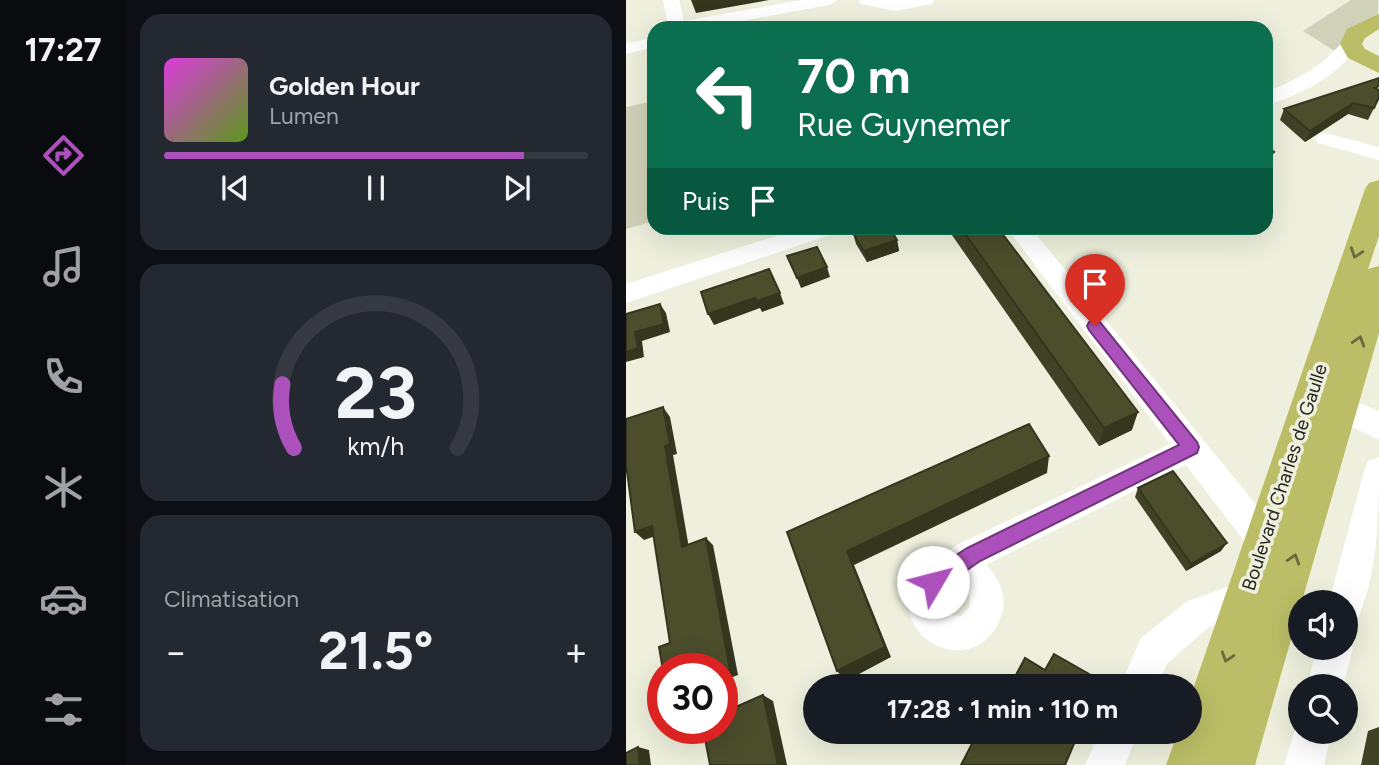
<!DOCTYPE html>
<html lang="fr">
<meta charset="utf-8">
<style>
:root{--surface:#171b24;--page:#242831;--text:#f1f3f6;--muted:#9ea1a6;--line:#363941;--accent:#ac51bc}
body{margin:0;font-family:Figtree,sans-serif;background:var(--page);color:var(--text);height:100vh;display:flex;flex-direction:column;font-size:26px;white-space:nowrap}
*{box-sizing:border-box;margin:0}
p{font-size:23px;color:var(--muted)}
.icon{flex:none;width:38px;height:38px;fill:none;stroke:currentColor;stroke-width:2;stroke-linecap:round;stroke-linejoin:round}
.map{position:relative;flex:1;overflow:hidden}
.panel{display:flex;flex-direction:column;gap:14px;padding:14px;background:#0d0f14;width:500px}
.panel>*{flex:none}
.guide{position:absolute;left:21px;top:21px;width:626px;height:214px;border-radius:21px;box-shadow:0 7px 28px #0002;background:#0b6e4f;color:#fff;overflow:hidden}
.buttons{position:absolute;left:662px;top:590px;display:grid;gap:14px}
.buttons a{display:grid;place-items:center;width:70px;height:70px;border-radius:50%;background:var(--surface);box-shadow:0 7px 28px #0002;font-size:35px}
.speed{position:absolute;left:21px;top:653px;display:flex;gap:14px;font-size:35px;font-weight:700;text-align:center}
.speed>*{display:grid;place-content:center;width:91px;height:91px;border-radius:50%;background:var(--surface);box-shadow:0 7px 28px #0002;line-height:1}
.speed .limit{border:10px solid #d22;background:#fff;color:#111}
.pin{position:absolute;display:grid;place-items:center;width:60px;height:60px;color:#fff;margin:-72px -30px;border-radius:50% 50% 50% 0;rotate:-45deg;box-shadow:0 0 7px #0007}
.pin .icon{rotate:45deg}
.me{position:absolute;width:77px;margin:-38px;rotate:53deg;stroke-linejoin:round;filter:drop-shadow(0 0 5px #0008)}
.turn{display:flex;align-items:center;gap:24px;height:147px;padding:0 35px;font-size:32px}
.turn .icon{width:91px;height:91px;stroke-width:2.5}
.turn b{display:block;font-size:49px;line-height:60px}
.then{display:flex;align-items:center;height:66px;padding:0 35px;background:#0003;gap:14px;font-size:26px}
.big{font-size:52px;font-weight:700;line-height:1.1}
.panel .tile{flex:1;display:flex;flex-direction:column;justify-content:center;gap:10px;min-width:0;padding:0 24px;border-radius:21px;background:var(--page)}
.panel .dial{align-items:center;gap:0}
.dial svg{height:182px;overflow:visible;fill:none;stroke:var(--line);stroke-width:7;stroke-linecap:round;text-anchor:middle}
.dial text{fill:var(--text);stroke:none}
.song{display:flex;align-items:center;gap:21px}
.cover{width:84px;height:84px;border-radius:10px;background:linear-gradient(135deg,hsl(300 70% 55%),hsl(90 70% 35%))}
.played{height:7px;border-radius:4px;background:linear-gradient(90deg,var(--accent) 85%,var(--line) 85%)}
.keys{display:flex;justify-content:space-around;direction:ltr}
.heat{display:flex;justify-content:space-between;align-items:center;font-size:38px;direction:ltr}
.trip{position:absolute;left:177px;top:674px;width:399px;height:70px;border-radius:35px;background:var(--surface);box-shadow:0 7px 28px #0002;font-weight:700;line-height:70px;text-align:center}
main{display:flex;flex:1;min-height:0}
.menu{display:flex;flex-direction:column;width:126px;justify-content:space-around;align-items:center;background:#090b0e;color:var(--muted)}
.menu .icon{width:49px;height:49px}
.menu .selected{color:var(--accent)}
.menu b{font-size:32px;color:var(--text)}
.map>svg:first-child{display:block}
</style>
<main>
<nav class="menu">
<b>17:27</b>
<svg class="icon selected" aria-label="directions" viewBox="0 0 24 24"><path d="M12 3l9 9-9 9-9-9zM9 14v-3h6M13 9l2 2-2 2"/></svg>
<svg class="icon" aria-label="music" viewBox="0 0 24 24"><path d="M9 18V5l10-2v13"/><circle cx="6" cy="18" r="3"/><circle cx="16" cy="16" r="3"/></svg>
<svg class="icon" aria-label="phone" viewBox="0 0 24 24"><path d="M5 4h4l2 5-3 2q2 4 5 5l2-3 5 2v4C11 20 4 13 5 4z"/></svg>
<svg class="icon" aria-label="climate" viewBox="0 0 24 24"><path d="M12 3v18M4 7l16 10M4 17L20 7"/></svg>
<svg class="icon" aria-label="car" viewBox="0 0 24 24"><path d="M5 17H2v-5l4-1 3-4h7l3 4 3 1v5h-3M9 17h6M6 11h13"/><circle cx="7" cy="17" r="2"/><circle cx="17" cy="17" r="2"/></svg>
<svg class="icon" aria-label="filters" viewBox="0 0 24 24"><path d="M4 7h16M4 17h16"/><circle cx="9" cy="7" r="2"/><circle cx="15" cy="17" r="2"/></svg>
</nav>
<section class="panel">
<div class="tile">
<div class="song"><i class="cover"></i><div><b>Golden Hour</b><p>Lumen</p></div></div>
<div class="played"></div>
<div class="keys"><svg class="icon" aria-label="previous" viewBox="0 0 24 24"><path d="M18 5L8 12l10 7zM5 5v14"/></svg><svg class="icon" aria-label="pause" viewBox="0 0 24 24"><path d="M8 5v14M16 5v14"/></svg><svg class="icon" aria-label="next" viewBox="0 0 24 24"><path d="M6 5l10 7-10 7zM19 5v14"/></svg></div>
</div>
<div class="tile dial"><svg viewBox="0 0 100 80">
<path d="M14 69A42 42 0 1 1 86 69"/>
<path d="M14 69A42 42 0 0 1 9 41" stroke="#ac51bc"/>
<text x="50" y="56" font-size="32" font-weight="700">23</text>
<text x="50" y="72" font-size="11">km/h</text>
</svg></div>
<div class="tile"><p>Climatisation</p>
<div class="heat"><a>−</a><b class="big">21.5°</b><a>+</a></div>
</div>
</section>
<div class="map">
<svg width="753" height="765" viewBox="0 0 753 765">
<rect width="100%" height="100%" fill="#eef0dd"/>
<!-- green -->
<g fill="#cfd2b8">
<polygon points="725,0 752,0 752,15 724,30 710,52 677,31"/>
<polygon points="28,101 28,221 0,229 0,107"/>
</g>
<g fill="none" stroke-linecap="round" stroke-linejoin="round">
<!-- minor -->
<g fill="#fff" fill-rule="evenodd">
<polygon points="37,0 53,0 58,21 175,0 211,0 203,5 77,28 39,28 42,25"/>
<polygon points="233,0 308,0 306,4 269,11 235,4"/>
<polygon points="28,37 28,47 0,54 0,44"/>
<path d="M725 39 734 44C713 74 676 96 640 105V92C660 85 678 75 695 63 705 56 714 41 725 39Z"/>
<polygon points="699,133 753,147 753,160 692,143 689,139 692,135"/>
<polygon points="175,228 211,228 207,234 0,303 0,284"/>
<path d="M381 228H405L649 528 653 539 649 550 637 555 625 550 560 465 360 565C372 576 382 596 376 613 349 703 206 610 339 541L544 444ZM336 588 343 595 344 607 335 616 325 615 317 608V597L325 589Z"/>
<polygon points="713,395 753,411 753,440 703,416 699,407 703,398"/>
<path d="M753 457C753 513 753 569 731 621L719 626V602H703L738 471 742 461Z"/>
<polygon points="620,580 632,585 637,597 632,609 583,627 541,664 531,686 494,686 515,638 560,602"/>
<polygon points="719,634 727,648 717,686 681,686 691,648 719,648"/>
<polygon points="673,718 674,732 706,732 698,765 658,765"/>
<polygon points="474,732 512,732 499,765 459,765"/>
</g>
<!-- major -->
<g fill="#bbbe66" fill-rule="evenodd">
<polygon points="753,14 753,29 739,38 736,44 739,49 753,56 753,73 722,58 714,44 721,29"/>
<polygon points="753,180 753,236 742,269 753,266 753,333 629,765 540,765 552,732 564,732 564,698 739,189 743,183"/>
</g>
</g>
<!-- wall -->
<g fill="#404225">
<polygon points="753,78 748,108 742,120 722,114 679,142 654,120 658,109"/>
<polygon points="321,228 372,228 506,430 473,446"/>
<polygon points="227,233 271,240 273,251 241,262 230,244"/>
<polygon points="512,488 595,551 560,571 509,497"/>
<polygon points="753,727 753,765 735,765 742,731"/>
</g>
<!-- shaded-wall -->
<g fill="#34361e">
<polygon points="65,0 143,0 70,13"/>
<polygon points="727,103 722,114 679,142 684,131"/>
<polygon points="648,152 644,160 640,164 640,158"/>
<polygon points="271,240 273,251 241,262 238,251"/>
<polygon points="201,267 204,277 175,288 171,278"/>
<polygon points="154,293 158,304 136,312 134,308 88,325 82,314 129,298"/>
<polygon points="34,304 40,313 44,332 16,341 18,357 0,362 0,352 9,332"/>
<polygon points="37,407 44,417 51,454 47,455 64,554 56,547 39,446"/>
<polygon points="512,412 506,430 473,446 478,428"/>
<polygon points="423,456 421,473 228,565 265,657 220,681 211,671 221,551"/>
<polygon points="26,526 35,534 18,540 9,532"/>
<polygon points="80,538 87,545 112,675 96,681 96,673"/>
<polygon points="601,543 595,551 560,571 565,564"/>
<polygon points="137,695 147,701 161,765 152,765"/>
<polygon points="12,747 23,750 25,765 14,765"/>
</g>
<!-- building -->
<g fill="#4b4d2b" stroke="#34361e" stroke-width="2">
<polygon points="753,78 753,86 749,88 753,90 753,97 748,108 727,103 684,131 658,109"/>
<polygon points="640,145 648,152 640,158"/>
<polygon points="244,228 264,228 271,240 238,251 227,233"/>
<polygon points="335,228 372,228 512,412 478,428"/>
<polygon points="191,247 201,267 171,278 161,256"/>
<polygon points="143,269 154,293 131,301 129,298 82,314 75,292"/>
<polygon points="34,304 38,324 9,332 12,348 0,352 0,314"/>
<polygon points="37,407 44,444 39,446 56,547 80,538 104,670 96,673 96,668 37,668 37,670 33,647 44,643 26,526 9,532 0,464 0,419"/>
<polygon points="403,424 423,456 221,551 259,647 211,671 161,532"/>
<polygon points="547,471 601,543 565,564 512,488"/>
<polygon points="428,654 484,686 384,686 399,658 419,670"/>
<polygon points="137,695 152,765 84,765 77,728 96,728 96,713"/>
<polygon points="352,732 453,732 439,765 335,765"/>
<polygon points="12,747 14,765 0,765 0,753"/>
</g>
<!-- one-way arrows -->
<defs><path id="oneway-chevron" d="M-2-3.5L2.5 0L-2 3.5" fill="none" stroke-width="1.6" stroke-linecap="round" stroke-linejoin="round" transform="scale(1.75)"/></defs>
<g stroke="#696a40">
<use href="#oneway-chevron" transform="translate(730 253) rotate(109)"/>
<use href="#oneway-chevron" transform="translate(733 341) rotate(-73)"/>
<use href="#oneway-chevron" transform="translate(668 559) rotate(-73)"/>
<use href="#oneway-chevron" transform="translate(601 657) rotate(108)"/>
</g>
<!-- route -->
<polygon fill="#ac51bc" stroke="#70357a" stroke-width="2" points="469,320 474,322 571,442 573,447 571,453 354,561 314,589 307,592 300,589 298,582 300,575 341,548 553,445 463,330 461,326 463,322"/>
<g text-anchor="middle" stroke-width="7" stroke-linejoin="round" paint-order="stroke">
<!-- street labels -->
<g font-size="19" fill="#262620" stroke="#eef0dd">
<text transform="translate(658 477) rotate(-72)" y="7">Boulevard Charles de Gaulle</text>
</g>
</g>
</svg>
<div class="buttons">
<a><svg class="icon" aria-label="sound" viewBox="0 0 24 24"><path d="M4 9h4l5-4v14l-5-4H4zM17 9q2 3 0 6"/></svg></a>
<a><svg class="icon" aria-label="search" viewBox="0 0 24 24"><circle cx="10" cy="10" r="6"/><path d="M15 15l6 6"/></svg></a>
</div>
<div class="speed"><div class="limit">30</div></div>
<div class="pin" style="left:469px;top:326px;background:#d93025"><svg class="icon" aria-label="arrive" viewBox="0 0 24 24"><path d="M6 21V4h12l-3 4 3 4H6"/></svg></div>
<svg class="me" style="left:307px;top:582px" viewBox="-20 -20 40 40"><circle r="19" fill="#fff"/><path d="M0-13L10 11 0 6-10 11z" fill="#ac51bc"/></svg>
<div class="trip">17:28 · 1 min · 110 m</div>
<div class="guide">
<div class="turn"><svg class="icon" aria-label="left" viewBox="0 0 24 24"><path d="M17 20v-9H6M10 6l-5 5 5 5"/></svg><div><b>70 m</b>Rue Guynemer</div></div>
<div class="then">Puis<svg class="icon" aria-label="arrive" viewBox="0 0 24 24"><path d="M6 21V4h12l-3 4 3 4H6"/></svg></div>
</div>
</div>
</main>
